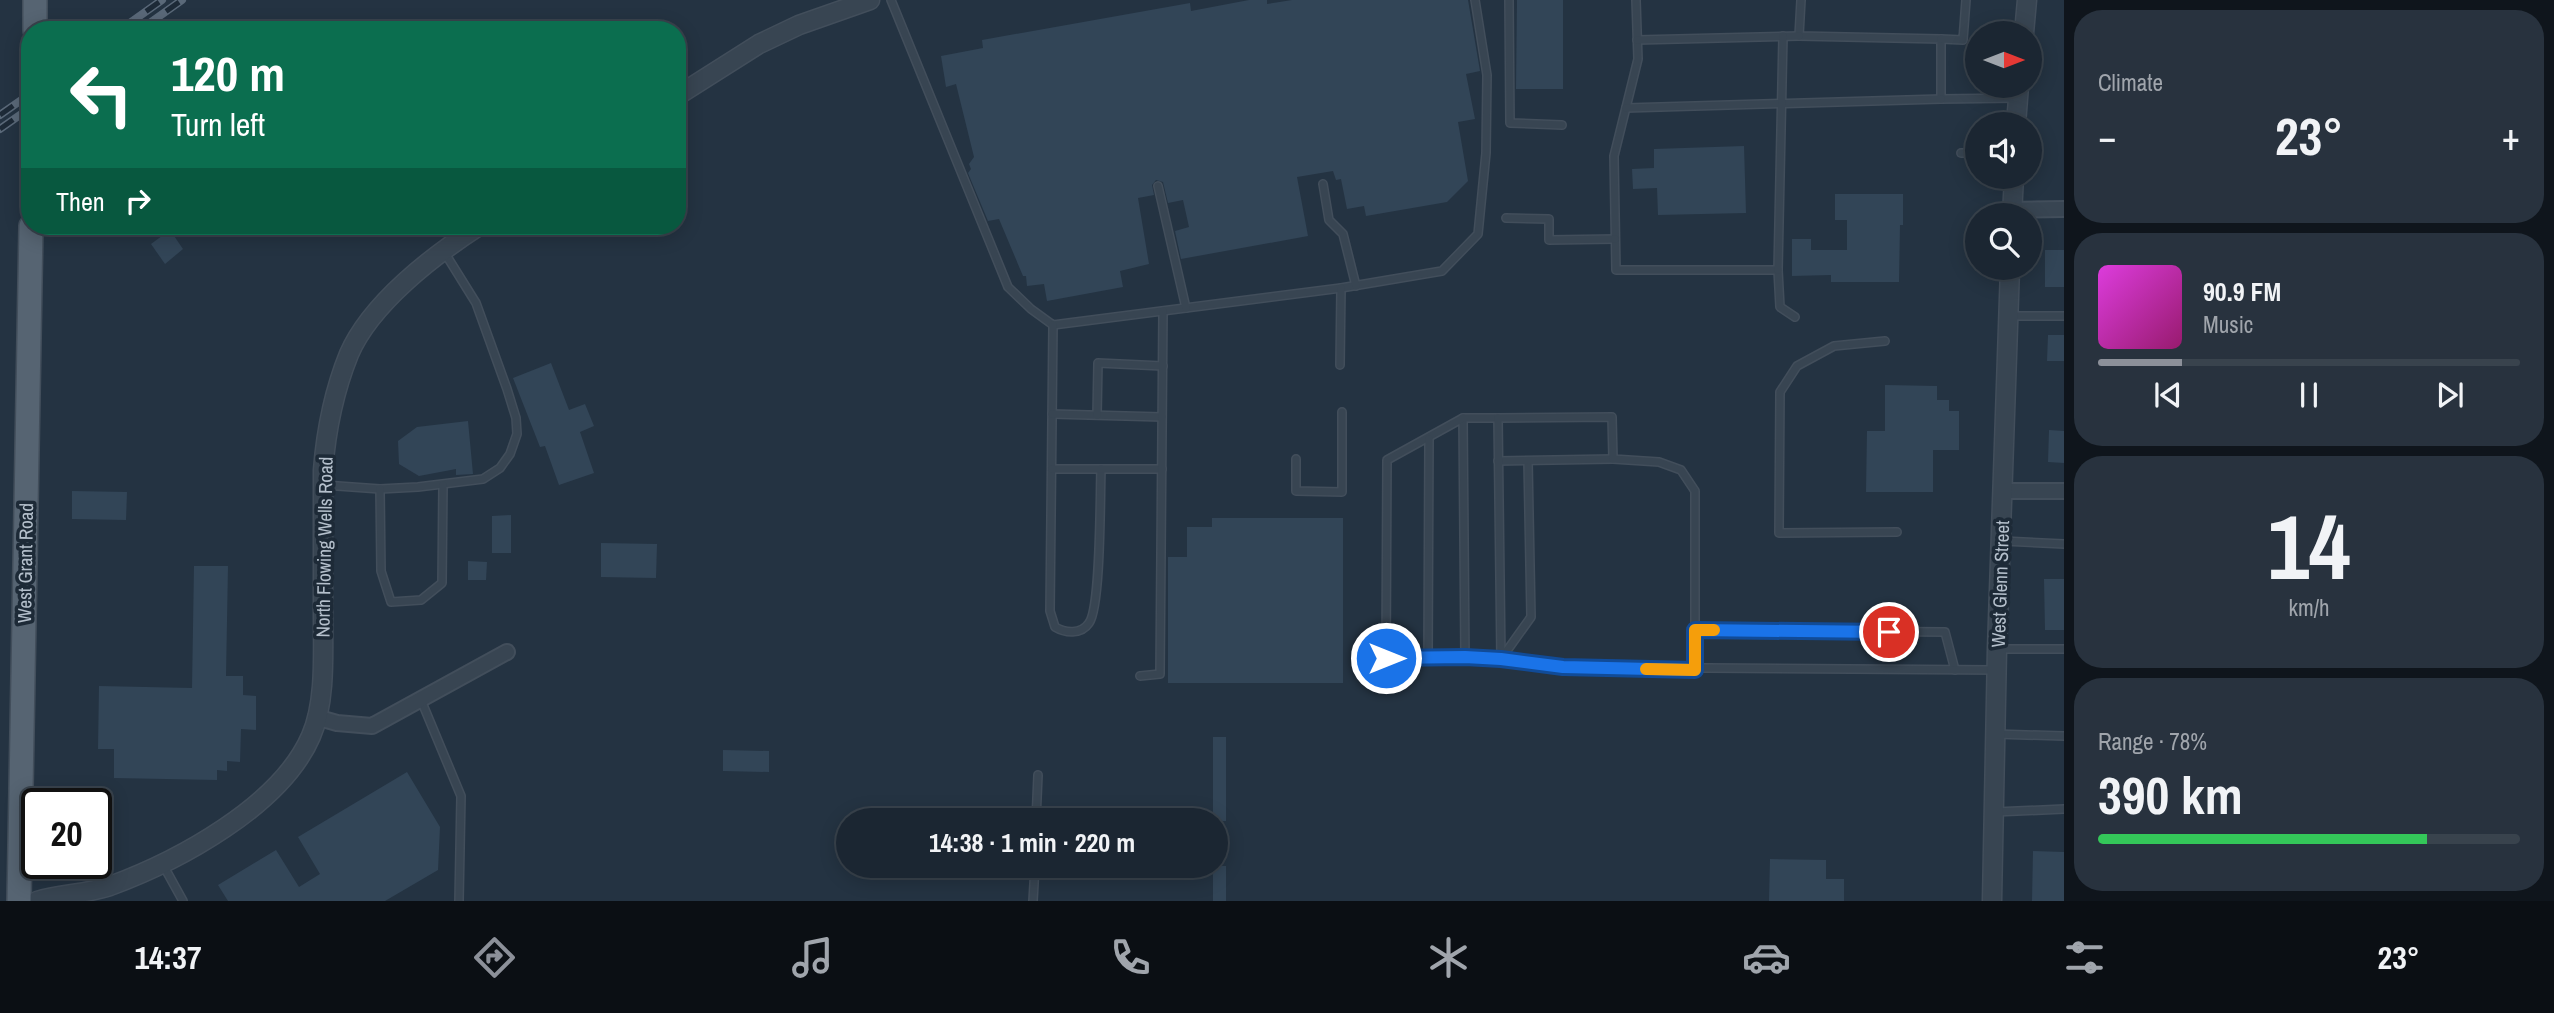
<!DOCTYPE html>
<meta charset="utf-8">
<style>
:root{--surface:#1b2632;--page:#28323e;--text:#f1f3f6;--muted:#a0a5ac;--line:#39434d;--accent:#8c9099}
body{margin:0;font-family:"Archivo Narrow",sans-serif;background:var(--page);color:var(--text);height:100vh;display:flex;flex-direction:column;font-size:26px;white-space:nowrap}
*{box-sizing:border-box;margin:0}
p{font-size:23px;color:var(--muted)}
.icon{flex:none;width:38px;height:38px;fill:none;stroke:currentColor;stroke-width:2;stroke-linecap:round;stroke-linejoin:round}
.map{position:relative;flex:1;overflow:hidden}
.side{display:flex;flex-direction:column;gap:10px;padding:10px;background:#0f151c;width:490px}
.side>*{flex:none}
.hud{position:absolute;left:21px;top:21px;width:665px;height:214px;border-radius:28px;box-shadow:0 4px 18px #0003,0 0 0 2px var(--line);background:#0b6e4f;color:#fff;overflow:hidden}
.needle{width:46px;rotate:90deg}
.buttons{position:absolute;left:1965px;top:21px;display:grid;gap:14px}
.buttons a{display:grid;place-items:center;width:77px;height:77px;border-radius:50%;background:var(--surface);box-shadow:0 4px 18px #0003,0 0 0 2px var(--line);font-size:35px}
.speed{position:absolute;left:21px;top:788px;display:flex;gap:14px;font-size:35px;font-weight:700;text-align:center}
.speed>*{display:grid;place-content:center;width:91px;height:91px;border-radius:50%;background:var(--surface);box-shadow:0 4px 18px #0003,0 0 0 2px var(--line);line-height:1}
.speed .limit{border:4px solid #111;border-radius:10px;background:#fff;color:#111}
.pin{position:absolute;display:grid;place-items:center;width:60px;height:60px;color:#fff;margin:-30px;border:4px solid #fff;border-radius:50%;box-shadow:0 2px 7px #0007}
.me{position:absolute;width:77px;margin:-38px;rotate:90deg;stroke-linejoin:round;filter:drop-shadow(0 0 5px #0008)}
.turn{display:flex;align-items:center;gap:24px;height:147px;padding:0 35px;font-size:32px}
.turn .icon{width:91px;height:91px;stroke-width:2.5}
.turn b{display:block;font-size:49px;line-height:60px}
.then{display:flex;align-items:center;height:66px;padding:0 35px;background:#0003;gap:14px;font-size:26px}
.big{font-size:52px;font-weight:700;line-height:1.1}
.side .widget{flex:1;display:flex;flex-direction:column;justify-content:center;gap:10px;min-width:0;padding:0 24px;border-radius:28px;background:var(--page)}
.side .dial{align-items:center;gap:0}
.dial b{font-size:91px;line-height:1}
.song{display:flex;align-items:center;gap:21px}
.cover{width:84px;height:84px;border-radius:10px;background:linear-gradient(135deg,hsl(300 70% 55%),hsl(320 70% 35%))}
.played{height:7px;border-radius:4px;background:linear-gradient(90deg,var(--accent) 20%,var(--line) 20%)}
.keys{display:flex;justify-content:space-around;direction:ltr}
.heat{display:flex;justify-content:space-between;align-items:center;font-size:38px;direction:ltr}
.charge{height:10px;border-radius:5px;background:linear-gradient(90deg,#34c759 78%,var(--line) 0)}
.trip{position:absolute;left:836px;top:808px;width:392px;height:70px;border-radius:35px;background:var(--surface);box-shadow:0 4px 18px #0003,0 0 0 2px var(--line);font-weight:700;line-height:70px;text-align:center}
.tabs{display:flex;height:112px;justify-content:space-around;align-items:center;background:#0b0f14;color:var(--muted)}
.tabs .icon{width:49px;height:49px}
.tabs .selected{color:var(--accent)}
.tabs b{font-size:32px;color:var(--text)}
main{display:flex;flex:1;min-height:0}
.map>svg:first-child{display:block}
</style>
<main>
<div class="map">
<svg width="2064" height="901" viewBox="0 0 2064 901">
<rect width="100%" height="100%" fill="#243342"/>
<!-- building -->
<g fill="#324557">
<polygon points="1249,0 1267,0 1267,4 1292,0 1468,0 1480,71 1466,74 1475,119 1458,122 1468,181 1447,202 1366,216 1364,206 1347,209 1341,179 1336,180 1333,171 1297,177 1308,236 1181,259 1175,231 1189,227 1183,200 1168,203 1163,182 1156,180 1152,185 1154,195 1138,198 1149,264 1120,271 1123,287 1047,301 1044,284 1027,286 1026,276 1023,276 999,219 988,221 968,173 971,169 969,164 974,157 956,84 946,87 941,56 983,48 982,40 1190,3 1191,11"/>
<polygon points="1517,0 1563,0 1563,89 1516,89"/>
<polygon points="1744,146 1746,213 1658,215 1657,188 1633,189 1632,169 1654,168 1654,149"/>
<polygon points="1835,194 1903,194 1903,225 1900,225 1899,282 1831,282 1831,275 1792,276 1792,239 1811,239 1811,250 1847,250 1847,220 1835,220"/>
<polygon points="170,230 183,249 165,264 151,244"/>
<rect x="2045" y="250" width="19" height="37"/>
<polygon points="2048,335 2064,335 2064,361 2047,361"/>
<polygon points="551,363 569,410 585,404 594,426 580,432 594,473 559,485 545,446 540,447 513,378"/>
<polygon points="1885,385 1937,386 1937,400 1949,400 1949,411 1959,411 1959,450 1933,450 1933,492 1866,492 1867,431 1885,431"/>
<polygon points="468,421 473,474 456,475 456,469 419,476 399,464 398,441 417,427"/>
<polygon points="2049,430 2064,431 2064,463 2048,462"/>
<polygon points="72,491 127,492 126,520 72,519"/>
<polygon points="511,515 511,553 492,553 492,516"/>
<polygon points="1212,518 1343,518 1343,683 1168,683 1168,557 1187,557 1187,527 1212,527"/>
<polygon points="601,543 657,544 656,578 601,577"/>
<polygon points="468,561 487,562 486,580 468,580"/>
<polygon points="194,566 228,566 226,676 243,676 243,695 256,696 256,730 241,729 240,762 227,761 227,771 217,770 217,780 114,778 114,749 98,749 99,686 192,688"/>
<polygon points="2044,579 2064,579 2064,630 2045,630"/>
<rect x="1213" y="737" width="13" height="84"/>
<polygon points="723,750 769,751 769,772 723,771"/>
<polygon points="407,772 440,827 438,870 385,901 228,901 218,885 276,850 299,887 320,874 298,837"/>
<polygon points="2033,851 2064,852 2064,901 2032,901"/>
<polygon points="1770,859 1826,860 1826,879 1844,879 1844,901 1769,901"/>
<rect x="1213" y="866" width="13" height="35"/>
</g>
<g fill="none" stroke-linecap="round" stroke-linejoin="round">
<defs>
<g id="service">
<polyline points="891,0 1008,287 1031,309 1053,325 1341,288 1442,271 1478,234 1486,153 1487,75 1475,0"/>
<polyline points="1509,0 1510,123 1562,125"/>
<polyline points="1636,0 1638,59 1614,156 1616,270 1778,270 1780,307 1795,317"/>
<polyline points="1801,0 1799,36 1941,39 1941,99 2017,98"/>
<polyline points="1941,39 1963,40 1966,0"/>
<polyline points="1637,40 1799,36"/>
<polyline points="1626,108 1941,99"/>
<polyline points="1961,153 1978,153"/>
<polyline points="1323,184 1329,220 1343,234 1356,286"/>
<polyline points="1158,186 1186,308"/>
<polyline points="1506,218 1549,219 1549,240 1615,239"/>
<polyline points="1778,270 1783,36"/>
<polyline points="2009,316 2064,316"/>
<path d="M1053 325 1050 611 1055 627C1065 633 1081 635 1089 623 1101 607 1100 496 1101 469"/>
<polyline points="1885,341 1834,346 1797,366 1780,392 1779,533 1897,532"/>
<polyline points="1340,365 1341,288"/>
<polyline points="1052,414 1162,417"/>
<polyline points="1097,415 1098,363 1163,366"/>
<polyline points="1463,418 1465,657"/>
<polyline points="1498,418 1463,418 1387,460 1386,658 1465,657 1501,659 1531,617 1528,461"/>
<polyline points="1296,459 1296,491 1342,492 1342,412"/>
<polyline points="1498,461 1613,459"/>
<polyline points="1052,469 1162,469"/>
<polyline points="324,485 380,489 418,487 483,479 500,468 510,454 517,434 516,418 507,389 476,303 443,250"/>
<polyline points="380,489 381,571 391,602 421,600 442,583 443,485"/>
<polyline points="2003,541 2064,544"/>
<polyline points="1695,630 1945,632 1955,670"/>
<polyline points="1998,649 2064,649"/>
<polyline points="1428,658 1429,439"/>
<polyline points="1695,670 1695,491 1681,470 1659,462 1613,459 1612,417 1498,418 1501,659 1563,667 1996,670"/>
<polyline points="1140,676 1160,674 1163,311"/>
<polyline points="421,700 461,796 459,901"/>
<polyline points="1995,734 2064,736"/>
<polyline points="1995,812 2064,809"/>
<polyline points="1036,821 1038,775"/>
<polyline points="162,863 183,901"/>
<polyline points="1033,901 1035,866"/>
</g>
<g id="minor">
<polyline points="2012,210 2064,209"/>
<polyline points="2004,491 2064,491"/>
<polyline points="316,717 337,723 372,726 507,652"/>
</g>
<g id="tertiary">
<polyline points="2024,33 2027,0"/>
<polyline points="677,96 759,44 799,25 870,0"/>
<polyline points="2016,124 2019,86"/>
<polyline points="2012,215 2014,177"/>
<path d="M37 901C61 894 86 894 110 886 178 861 281 806 311 736 326 702 323 652 323 615 323 567 323 519 323 470 326 432 334 391 349 354 371 303 434 255 479 226"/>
<polyline points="1992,901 1997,649 2010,268"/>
</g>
<g id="primary">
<polyline points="35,30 35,0"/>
<polyline points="19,901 31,226"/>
</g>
</defs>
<!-- service casing -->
<use href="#service" stroke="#424e5b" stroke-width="10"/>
<!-- minor casing -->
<use href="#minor" stroke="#424e5b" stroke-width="18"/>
<!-- tertiary casing -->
<use href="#tertiary" stroke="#424e5b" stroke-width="21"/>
<!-- primary casing -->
<use href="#primary" stroke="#424e5b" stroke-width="26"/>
<!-- service -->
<use href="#service" stroke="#384552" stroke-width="7"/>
<!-- minor -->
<use href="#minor" stroke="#384552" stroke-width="14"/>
<!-- tertiary -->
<use href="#tertiary" stroke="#384552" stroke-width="18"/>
<!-- primary -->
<use href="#primary" stroke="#566472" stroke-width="23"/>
<defs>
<g id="rail">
<polyline points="120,30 162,0"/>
<polyline points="140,30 182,0"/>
<polyline points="0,115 30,94"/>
<polyline points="0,129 30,108"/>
</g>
</defs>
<!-- rail casing -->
<use href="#rail" stroke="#5a6979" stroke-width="8"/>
<!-- rail -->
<use href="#rail" stroke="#1d2a37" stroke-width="5" stroke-dasharray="16" stroke-linecap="butt"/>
</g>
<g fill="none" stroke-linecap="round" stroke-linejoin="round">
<defs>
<polyline id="route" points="1386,658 1465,657 1501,659 1563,667 1695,670 1695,630 1889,632"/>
</defs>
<!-- route casing -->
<use href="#route" stroke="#114b97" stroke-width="18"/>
<!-- route -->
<use href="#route" stroke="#1a73e8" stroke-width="12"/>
<!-- slow -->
<polyline stroke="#f59e0b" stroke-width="12" points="1646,669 1695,670 1695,630 1714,630"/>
</g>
<g text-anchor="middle" stroke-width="7" stroke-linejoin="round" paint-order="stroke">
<!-- street labels -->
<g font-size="19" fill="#b5c0cc" stroke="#1d2a37">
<text transform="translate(324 547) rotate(-89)" y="7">North Flowing Wells Road</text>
<text transform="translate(25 563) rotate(-89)" y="7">West Grant Road</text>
<text transform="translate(2000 584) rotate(-88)" y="7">West Glenn Street</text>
</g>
</g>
</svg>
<div class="buttons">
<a><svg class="needle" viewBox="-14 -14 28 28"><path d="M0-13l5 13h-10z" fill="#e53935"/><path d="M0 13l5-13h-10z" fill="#a0a5ac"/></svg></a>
<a><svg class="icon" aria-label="sound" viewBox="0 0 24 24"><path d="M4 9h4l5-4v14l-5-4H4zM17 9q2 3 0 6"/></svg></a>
<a><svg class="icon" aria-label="search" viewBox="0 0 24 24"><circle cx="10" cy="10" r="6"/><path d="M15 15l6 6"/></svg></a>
</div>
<div class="speed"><div class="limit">20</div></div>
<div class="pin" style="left:1889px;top:632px;background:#d93025"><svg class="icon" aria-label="arrive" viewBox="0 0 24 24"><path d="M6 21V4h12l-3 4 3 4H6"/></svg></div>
<svg class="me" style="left:1386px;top:658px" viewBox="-20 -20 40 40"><circle r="17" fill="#1a73e8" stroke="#fff" stroke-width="3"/><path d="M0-11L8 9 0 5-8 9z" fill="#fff"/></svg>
<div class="trip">14:38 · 1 min · 220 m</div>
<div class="hud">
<div class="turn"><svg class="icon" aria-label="left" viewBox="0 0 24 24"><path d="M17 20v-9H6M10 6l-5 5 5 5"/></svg><div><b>120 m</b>Turn left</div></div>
<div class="then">Then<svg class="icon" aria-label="right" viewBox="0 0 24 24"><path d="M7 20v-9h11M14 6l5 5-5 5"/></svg></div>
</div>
</div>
<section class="side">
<div class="widget"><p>Climate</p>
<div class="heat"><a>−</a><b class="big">23°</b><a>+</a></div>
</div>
<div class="widget">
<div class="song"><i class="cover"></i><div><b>90.9 FM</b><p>Music</p></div></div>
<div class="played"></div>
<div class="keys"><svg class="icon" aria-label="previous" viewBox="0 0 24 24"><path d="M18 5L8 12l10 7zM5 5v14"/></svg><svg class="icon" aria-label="pause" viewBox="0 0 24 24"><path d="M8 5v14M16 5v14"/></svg><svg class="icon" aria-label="next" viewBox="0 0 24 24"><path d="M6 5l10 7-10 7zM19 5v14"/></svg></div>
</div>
<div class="widget dial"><b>14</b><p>km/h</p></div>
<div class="widget"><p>Range · 78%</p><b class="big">390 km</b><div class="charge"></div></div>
</section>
</main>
<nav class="tabs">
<b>14:37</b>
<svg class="icon selected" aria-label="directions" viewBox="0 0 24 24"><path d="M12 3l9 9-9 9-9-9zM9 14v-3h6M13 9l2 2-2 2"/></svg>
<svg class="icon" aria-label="music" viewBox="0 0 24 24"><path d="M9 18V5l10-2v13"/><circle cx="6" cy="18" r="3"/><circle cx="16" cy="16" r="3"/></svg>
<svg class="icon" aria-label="phone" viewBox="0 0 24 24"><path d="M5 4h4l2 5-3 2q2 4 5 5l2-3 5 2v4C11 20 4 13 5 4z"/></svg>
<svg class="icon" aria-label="climate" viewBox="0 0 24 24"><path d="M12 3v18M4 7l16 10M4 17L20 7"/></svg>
<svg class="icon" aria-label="car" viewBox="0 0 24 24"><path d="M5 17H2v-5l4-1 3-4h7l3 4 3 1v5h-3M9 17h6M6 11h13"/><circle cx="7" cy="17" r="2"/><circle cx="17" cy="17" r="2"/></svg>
<svg class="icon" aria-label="filters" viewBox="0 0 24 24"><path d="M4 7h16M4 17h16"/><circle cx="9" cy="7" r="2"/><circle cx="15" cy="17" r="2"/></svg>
<b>23°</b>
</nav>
